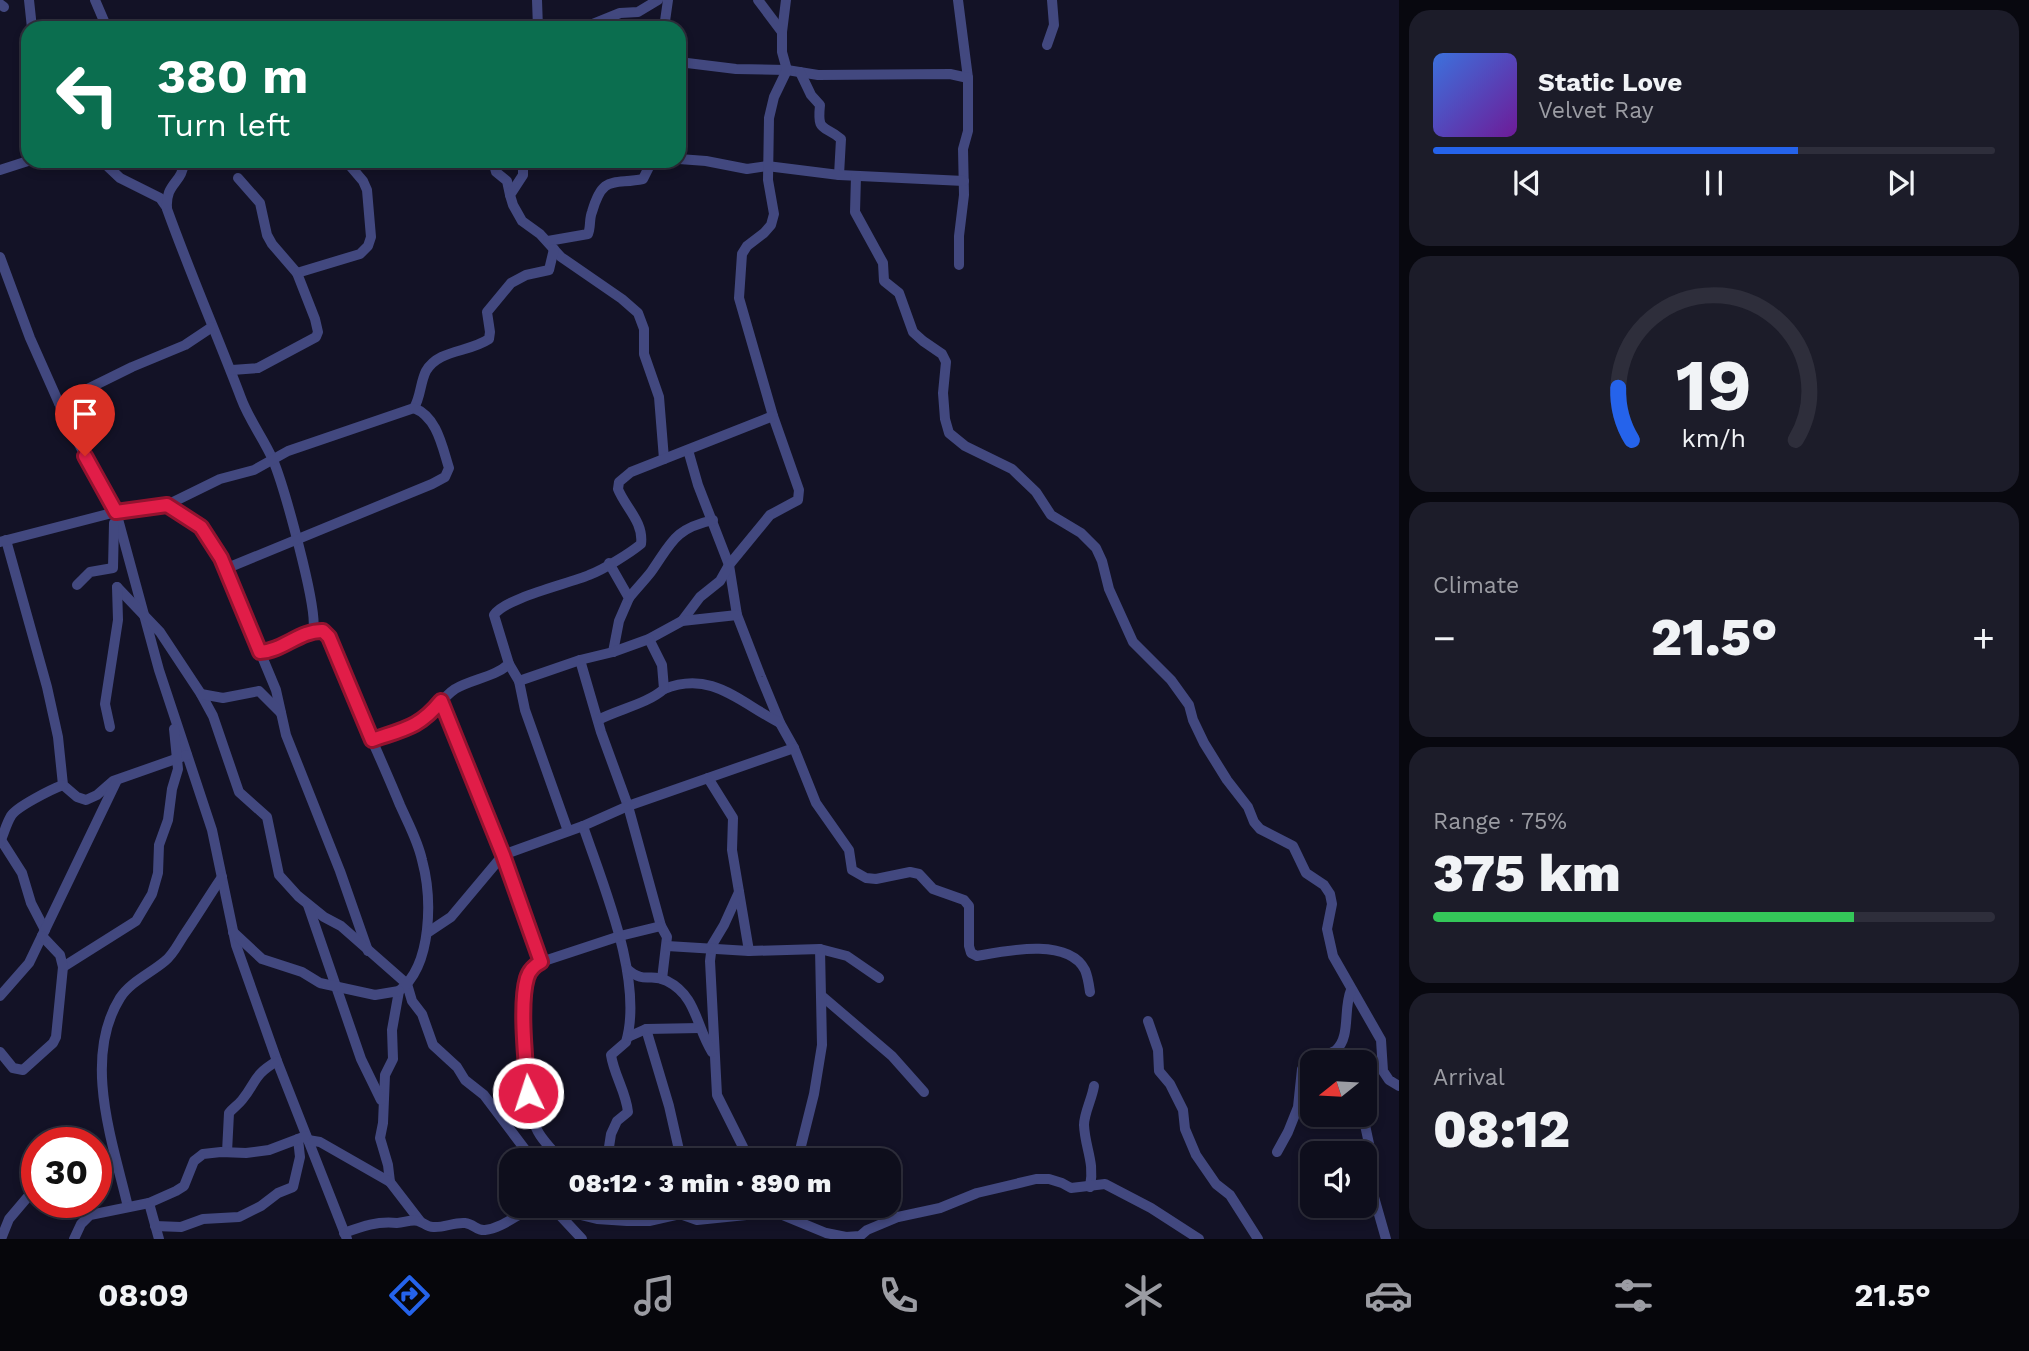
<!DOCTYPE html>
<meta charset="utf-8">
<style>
:root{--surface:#0e0e1c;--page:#1c1c29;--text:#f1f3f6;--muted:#9b9ca3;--line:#2e2e3b;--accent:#2563eb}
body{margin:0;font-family:"Work Sans",sans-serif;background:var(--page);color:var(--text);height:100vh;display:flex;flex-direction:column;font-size:26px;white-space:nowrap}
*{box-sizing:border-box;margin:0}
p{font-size:23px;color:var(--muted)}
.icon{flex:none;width:38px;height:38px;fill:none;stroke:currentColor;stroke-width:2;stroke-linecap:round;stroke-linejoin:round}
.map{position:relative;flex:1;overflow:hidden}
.side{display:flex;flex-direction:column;gap:10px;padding:10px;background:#08080f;width:630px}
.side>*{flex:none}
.banner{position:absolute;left:21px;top:21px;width:665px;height:147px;border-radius:21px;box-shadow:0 4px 10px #0003,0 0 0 2px var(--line);background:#0b6e4f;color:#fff;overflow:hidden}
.needle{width:46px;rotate:252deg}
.fabs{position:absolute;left:1300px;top:1050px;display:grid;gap:14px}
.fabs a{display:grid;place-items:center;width:77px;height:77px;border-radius:14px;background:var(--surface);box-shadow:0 4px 10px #0003,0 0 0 2px var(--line);font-size:35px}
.speed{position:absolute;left:21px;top:1127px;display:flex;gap:14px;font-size:35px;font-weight:700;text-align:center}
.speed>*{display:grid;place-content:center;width:91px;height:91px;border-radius:50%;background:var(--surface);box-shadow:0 4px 10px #0003,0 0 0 2px var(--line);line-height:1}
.speed .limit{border:10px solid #d22;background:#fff;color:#111}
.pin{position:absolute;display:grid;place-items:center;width:60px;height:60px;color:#fff;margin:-72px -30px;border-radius:50% 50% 50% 0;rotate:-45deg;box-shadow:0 0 7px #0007}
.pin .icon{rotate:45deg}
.me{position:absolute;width:77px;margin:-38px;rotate:356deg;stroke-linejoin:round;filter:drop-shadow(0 0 5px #0008)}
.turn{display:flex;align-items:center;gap:24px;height:147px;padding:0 21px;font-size:32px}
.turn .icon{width:91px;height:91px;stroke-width:2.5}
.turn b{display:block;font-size:49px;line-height:60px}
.big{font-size:52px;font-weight:800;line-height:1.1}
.side .card{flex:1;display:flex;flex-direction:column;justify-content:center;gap:10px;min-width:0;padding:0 24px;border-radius:21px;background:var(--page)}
.side .dial{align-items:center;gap:0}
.dial svg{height:182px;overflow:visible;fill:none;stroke:var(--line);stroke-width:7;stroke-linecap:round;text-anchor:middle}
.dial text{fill:var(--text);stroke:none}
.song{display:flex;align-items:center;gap:21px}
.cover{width:84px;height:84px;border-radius:10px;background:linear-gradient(135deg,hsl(220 70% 55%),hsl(280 70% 35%))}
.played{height:7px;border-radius:4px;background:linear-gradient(90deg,var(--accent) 65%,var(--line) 65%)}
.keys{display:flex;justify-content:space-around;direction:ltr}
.heat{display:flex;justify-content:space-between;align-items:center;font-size:38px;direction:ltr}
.charge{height:10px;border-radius:5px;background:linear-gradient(90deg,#34c759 75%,var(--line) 0)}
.trip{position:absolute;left:499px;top:1148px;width:402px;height:70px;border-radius:21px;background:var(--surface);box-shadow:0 4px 10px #0003,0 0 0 2px var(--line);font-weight:800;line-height:70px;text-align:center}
.menu{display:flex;height:112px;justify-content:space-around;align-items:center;background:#06060b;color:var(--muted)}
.menu .icon{width:49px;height:49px}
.menu .active{color:var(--accent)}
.menu b{font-size:32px;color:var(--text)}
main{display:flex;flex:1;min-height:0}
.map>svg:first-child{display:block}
</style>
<main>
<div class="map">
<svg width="1399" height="1239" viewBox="0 0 1399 1239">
<rect width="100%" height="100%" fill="#131226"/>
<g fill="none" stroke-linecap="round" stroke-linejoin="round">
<!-- minor -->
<g stroke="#42487f" stroke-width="10">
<polyline points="29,0 32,28"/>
<polyline points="95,0 107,28"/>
<polyline points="537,0 538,28"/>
<polyline points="958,0 968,78"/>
<polyline points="0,4 4,7"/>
<polyline points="583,28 620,13 638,12 658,0"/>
<polyline points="664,28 668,0"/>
<polyline points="782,32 786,0"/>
<polyline points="1047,45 1054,25 1052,0"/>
<polyline points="679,62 736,69 787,70 818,75 950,74 968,78 968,131 963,149 964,195 959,236 959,265"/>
<path d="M800 72 811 95 820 105C817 134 824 124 841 139L839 175"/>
<polyline points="679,159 706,161 747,169 767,166 839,175 964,181"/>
<polyline points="102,161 120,178 160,198 167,208"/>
<path d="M184 161C183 184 165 182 167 209 190 273 217 335 241 398 249 420 264 439 273 460 283 484 319 610 313 631"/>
<polyline points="493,161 496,172 507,181 510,195"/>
<polyline points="523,161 523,175 510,195 513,205 522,221 540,234 561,257 622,299 638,313 644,329 644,354 659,397 664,459"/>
<polyline points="0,170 28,161"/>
<polyline points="856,176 855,212 883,263 884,281 899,293 913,332 923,341 942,354 946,362 943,393 945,419 949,433 965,446 1012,469 1036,492 1051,515 1081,533 1096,548 1102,561 1109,589 1133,642 1171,680 1189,705 1193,720 1204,743 1227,780 1248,807 1254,822 1260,829 1293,846 1306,873 1324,885 1330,894 1332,904 1327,929 1333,956 1381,1040 1383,1071 1389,1080 1399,1086"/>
<path d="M548 241 588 234C591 227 589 219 592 212 603 174 613 185 643 179L652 161"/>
<polyline points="0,257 30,338 66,419 118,519 159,670 212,830 236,945 277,1061 347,1239"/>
<polyline points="297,273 360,254 368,246 371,237 367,190 363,181 346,161"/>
<polyline points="232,370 258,368 316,337 318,332 315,319 297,273 272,244 267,235 260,203 238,178"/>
<polyline points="59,403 132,367 185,345 212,327"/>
<path d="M688 450 698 485 729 565 737 615 761 677 780 723 794 748 816 803 849 850 852 870 866 878 876 879 910 872 919 874 933 889 964 900 969 906V946L971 953 977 956C1005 951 1068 937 1085 970 1088 977 1089 985 1090 992"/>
<polyline points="167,505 201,527 221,558 276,690 286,735 340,871 368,951"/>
<polyline points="6,540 47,687 58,737 63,785 77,797 86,800 97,795 113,781 187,755"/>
<path d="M0 542 116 512 167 505 220 479 254 470 288 451 414 408C421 396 420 383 426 371 439 349 468 353 489 339L490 332 487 312 511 283 526 275 549 270 554 249"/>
<polyline points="609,563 629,598 619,621 613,652"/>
<path d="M225 569 432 484 445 477 449 468C442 446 437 417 414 408"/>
<polyline points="77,585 90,572 113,568 114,523 118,519"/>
<polyline points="117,587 160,632 201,694 213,716 239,792 267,817 279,875 298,896 324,917 341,926 407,984 412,1001 422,1014 433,1045 457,1067 465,1080 484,1095 533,1160"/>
<path d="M629 598C636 589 644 581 651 572 672 542 674 529 713 520"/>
<polyline points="682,621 700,597 720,581 729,565 770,515 798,500 799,490 773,416 739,298 742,254 747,246 764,233 771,225 774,214 768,180 769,118 774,97 787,70 782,52 782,32 758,0"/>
<path d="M260 652C283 651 300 630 323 631L329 637C350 694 377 749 400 805 408 823 418 841 422 860 432 897 433 965 399 991L392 1030 393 1059 385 1075 383 1123 380 1138 388 1165 390 1182"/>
<polyline points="580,660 601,732 628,806 661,926 667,937 662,979"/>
<polyline points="509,664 519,681 525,710 568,831"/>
<polyline points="519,681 580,660 613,652 649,639 682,621 737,615"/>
<path d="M664 689C712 670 739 702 780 723"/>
<polyline points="201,694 223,698 259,691 281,713"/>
<polyline points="441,700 503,855 541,962"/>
<path d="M598 720C619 709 647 704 664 689L662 665 649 639"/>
<polyline points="110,727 105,704 118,620 117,587"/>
<path d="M372 740C390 734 413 730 428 717 437 708 443 697 455 689 472 679 495 677 509 664L494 615C505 598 568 584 589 575 603 570 630 553 641 544 644 522 625 507 618 489L619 482 631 472 773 416"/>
<polyline points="708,778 733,818 732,850 749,951"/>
<path d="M583 826C603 885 644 981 626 1042L611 1055C614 1075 626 1092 628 1112L617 1121 611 1134 607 1160"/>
<polyline points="1,840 22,873 31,903 45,930"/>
<path d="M0 842C4 834 6 824 11 816 16 807 52 789 63 785"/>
<polyline points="739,892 724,925 712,945 710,961 717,1095 743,1147 742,1160"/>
<polyline points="308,905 361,1059 381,1100"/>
<polyline points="233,932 262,959 302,972 320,983 375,995 399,991"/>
<polyline points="427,933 451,917 503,855 583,826 628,806 794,748"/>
<polyline points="667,946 749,951 820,949 847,956 879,978"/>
<polyline points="63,967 136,921 152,894 158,873 159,845 168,820 172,789 178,769 174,729"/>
<path d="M627 969C646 985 649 972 667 981 697 996 696 1027 712 1052"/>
<polyline points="0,996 29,963 116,782"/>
<polyline points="823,997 892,1056 924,1092"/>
<polyline points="1148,1021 1158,1050 1159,1071 1170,1084 1183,1110 1185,1129 1196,1155 1216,1184 1230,1195 1258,1239"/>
<polyline points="646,1029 669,1106 679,1150 684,1160"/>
<polyline points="628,1037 646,1029 700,1028"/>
<polyline points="0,1052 13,1068 23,1070 53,1043 56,1037 63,967 60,955 42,936"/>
<polyline points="1365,1125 1371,1153 1372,1190 1386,1239"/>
<polyline points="308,1140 320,1142 390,1182 420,1221"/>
<polyline points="801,1146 814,1094 822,1045 820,949"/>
<path d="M227 1152 229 1113C233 1108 238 1105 242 1100 257 1082 252 1076 277 1061"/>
<path d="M1277 1152 1288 1132 1298 1107 1302 1069C1307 1064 1312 1057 1319 1055 1325 1053 1330 1055 1336 1050 1351 1037 1343 1008 1351 990"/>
<path d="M561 1160C553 1150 539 1138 535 1125 526 1098 519 1005 527 978 529 971 535 965 541 962L620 936 661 926"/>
<path d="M1090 1187C1095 1162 1085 1148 1084 1125 1084 1113 1092 1099 1094 1086"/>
<polyline points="149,1203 159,1239"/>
<polyline points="544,1206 597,1219 627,1221 649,1221 680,1214 697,1220 775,1212 826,1233 846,1237 860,1236 867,1230 898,1217 940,1208 977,1193 1036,1179 1049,1179 1062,1183 1071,1188 1105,1184 1151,1208 1199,1239"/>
<path d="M128 1207C113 1143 82 1059 120 998 130 982 151 973 165 961 173 955 178 944 184 935 197 916 209 896 222 877"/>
<polyline points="555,1210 582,1239"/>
<polyline points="155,1226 181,1227 203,1219 239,1217 261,1206 278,1193 293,1187 300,1157 298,1139"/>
<path d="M344 1233C363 1226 377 1221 397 1223 404 1223 411 1219 418 1221 423 1222 427 1227 433 1227 444 1228 454 1222 465 1223 474 1224 477 1231 485 1230 505 1228 522 1209 539 1206"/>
<polyline points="1,1239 9,1219 37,1186"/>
<polyline points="74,1239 81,1224 90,1215 149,1203 176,1191 184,1186 194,1161 203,1154 221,1152 246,1153 269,1150 306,1136"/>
</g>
</g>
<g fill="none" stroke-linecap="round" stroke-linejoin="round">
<defs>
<path id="route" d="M85 456 116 512 167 505 201 527 221 558 260 652C283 651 300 630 323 631L329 637 372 740C404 729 419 728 441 701L503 855 541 962C535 965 529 971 527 978 519 1005 526 1063 528 1093"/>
</defs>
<!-- route casing -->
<use href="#route" stroke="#92132f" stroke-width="18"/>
<!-- route -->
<use href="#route" stroke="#e11d48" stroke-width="12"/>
</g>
</svg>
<div class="fabs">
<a><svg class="needle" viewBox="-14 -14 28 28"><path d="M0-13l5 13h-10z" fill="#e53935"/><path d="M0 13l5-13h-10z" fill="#9b9ca3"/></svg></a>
<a><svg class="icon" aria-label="sound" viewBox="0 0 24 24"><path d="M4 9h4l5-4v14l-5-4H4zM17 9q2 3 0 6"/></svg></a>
</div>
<div class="speed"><div class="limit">30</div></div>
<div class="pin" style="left:85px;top:456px;background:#d93025"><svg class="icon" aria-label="arrive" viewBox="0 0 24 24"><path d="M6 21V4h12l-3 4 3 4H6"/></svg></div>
<svg class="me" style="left:528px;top:1093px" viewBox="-20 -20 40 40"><circle r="17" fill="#e11d48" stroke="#fff" stroke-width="3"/><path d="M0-11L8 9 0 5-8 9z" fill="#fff"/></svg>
<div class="trip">08:12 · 3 min · 890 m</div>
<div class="banner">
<div class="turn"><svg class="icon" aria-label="left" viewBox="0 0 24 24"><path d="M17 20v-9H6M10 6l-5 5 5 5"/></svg><div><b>380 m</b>Turn left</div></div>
</div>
</div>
<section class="side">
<div class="card">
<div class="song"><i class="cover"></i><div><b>Static Love</b><p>Velvet Ray</p></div></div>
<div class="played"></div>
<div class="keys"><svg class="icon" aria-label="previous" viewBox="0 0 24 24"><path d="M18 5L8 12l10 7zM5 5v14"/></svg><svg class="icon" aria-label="pause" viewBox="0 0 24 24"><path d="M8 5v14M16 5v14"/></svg><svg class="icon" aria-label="next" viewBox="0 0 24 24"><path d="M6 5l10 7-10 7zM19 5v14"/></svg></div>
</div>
<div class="card dial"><svg viewBox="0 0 100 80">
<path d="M14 69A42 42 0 1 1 86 69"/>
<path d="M14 69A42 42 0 0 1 8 46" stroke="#2563eb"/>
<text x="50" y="56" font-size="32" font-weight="700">19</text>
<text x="50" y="72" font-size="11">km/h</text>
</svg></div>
<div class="card"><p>Climate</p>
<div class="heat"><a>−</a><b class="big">21.5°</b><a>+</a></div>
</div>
<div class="card"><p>Range · 75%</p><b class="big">375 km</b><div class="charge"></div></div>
<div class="card"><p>Arrival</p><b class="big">08:12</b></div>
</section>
</main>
<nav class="menu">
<b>08:09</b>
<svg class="icon active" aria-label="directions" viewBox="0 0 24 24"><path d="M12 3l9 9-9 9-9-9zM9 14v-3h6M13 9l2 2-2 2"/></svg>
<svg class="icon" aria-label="music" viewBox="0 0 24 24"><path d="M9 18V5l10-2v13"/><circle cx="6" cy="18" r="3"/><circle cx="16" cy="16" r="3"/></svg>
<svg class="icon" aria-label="phone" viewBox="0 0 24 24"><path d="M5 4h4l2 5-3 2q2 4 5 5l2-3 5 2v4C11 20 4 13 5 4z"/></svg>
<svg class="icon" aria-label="climate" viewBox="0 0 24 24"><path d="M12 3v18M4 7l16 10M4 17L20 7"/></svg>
<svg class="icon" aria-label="car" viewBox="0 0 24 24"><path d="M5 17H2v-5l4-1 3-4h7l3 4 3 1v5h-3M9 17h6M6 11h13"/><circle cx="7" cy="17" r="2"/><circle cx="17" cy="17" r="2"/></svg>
<svg class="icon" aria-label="filters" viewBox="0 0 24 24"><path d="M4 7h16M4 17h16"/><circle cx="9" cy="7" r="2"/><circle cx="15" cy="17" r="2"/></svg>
<b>21.5°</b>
</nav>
